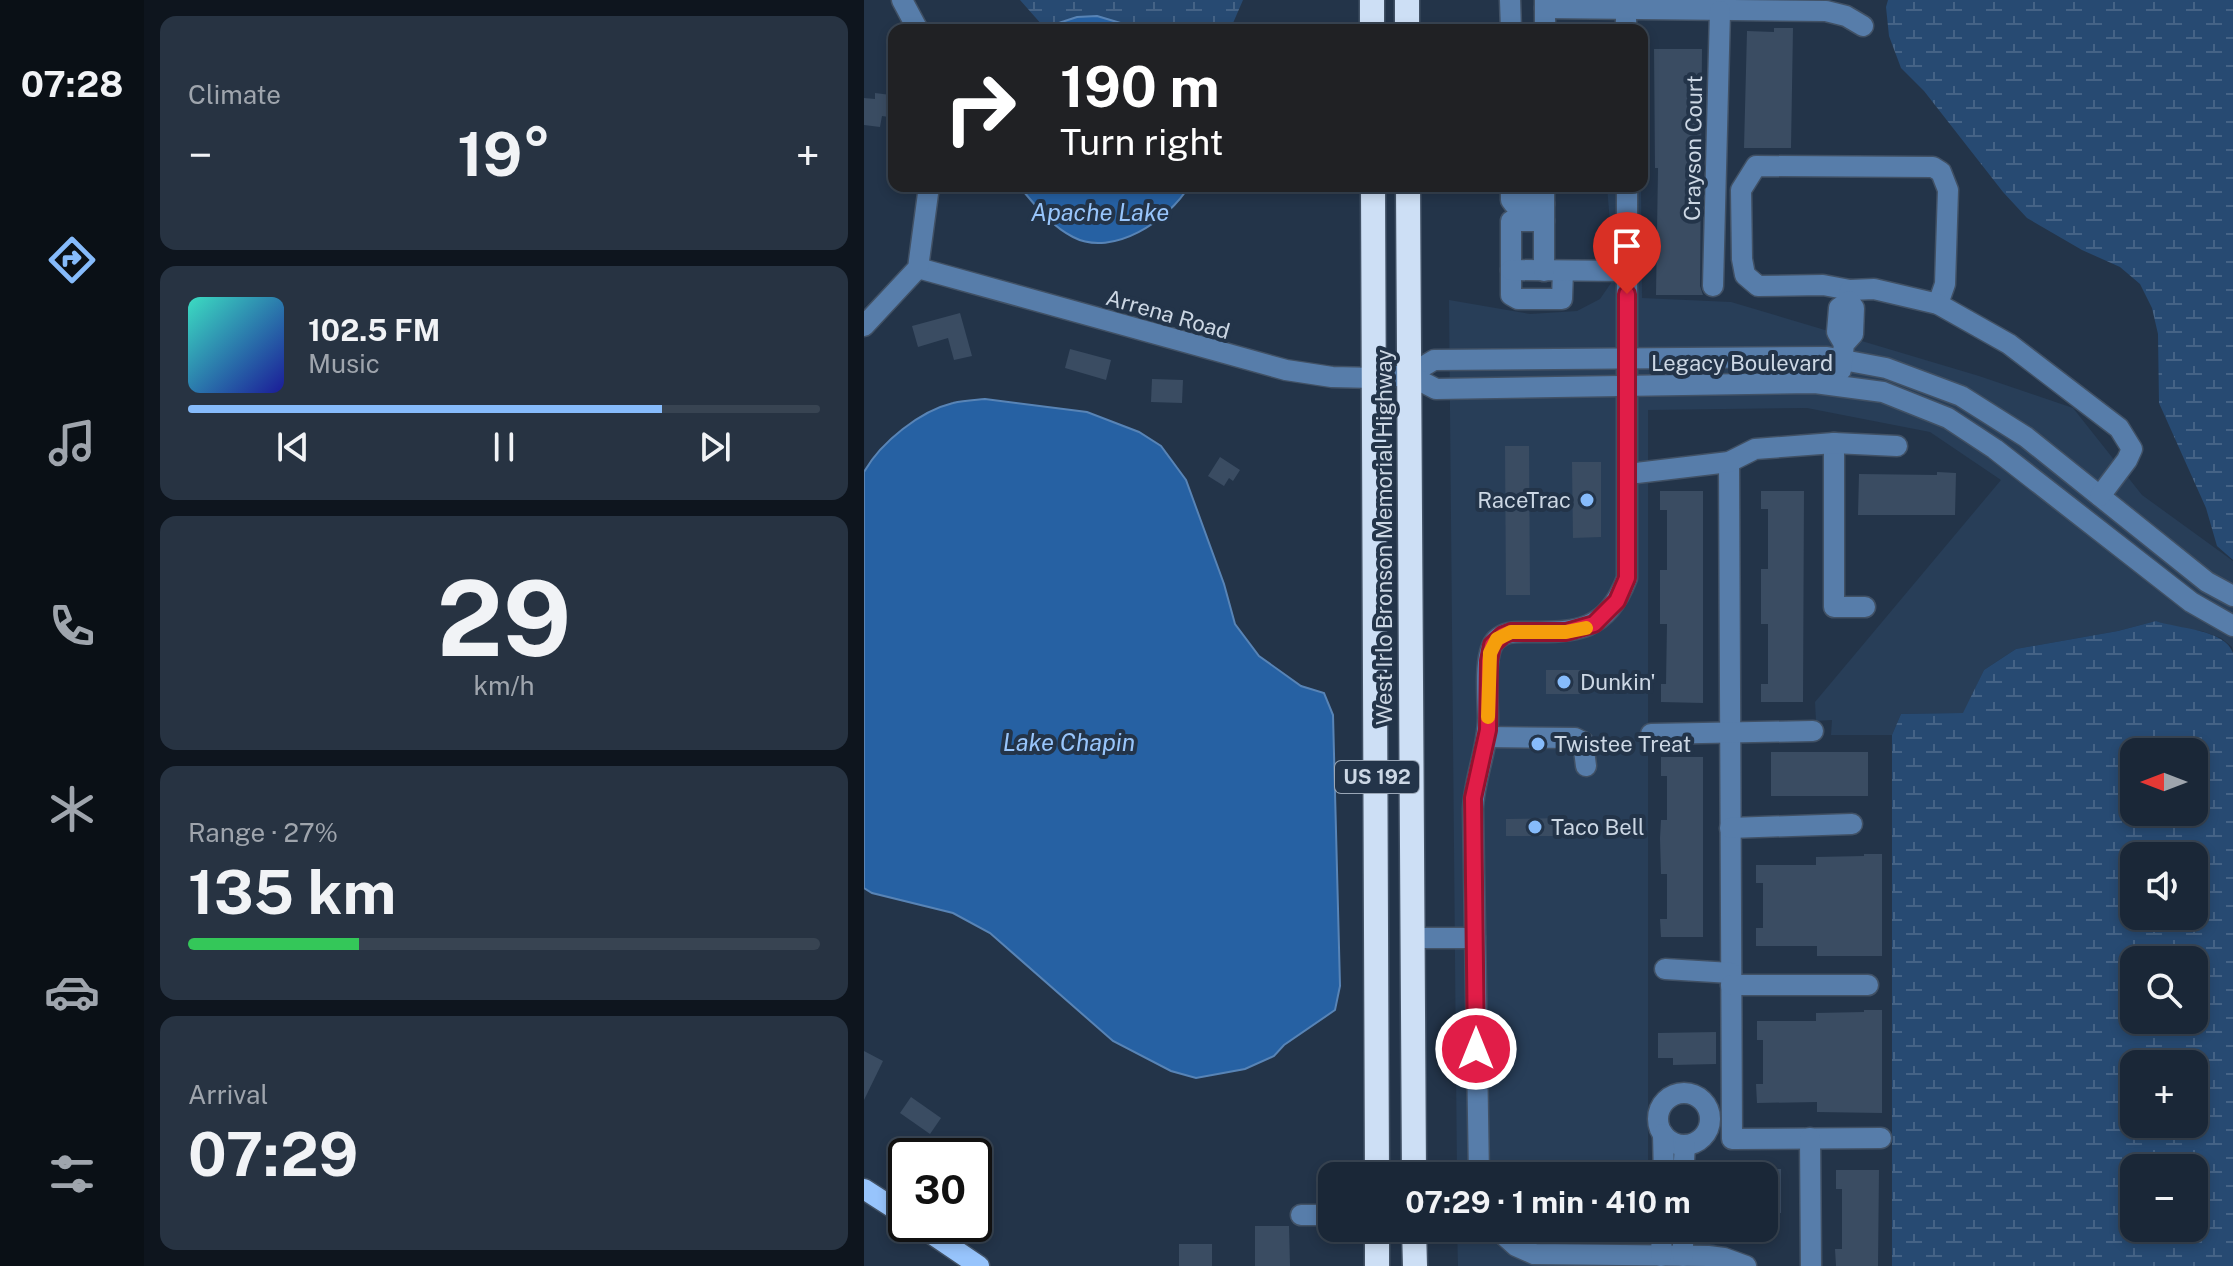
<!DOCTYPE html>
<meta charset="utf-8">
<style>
:root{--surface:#1a2737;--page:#273342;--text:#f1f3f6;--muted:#9fa5ad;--line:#384452;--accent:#86bbfb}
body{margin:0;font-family:"Public Sans",sans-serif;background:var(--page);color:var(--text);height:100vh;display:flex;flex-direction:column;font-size:30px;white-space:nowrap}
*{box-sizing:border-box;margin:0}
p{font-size:26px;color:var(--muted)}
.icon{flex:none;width:44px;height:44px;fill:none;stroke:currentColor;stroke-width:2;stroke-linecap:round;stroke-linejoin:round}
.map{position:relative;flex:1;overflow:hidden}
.sheet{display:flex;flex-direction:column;gap:16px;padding:16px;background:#0e151e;width:720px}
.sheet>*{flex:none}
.guide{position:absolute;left:24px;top:24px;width:760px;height:168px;border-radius:16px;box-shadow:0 4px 12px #0003,0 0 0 2px var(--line);background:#202124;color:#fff;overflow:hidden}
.needle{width:52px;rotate:270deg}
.tools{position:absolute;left:1256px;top:738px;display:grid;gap:16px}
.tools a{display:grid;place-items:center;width:88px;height:88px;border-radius:16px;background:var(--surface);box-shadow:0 4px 12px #0003,0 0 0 2px var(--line);font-size:40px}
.speed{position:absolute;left:24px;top:1138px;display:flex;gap:16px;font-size:40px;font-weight:700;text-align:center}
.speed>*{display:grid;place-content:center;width:104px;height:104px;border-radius:50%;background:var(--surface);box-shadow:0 4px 12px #0003,0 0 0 2px var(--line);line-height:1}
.speed .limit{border:4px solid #111;border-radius:12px;background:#fff;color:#111}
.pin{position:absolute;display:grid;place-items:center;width:68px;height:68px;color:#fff;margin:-82px -34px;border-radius:50% 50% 50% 0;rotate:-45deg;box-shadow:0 0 8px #0007}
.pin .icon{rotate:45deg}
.me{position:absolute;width:88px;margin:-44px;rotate:0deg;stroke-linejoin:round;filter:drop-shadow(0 0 6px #0008)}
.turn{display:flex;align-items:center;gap:28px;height:168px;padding:0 40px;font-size:36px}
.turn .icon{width:104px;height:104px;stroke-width:2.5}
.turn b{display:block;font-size:56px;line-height:68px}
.big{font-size:60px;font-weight:700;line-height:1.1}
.sheet .widget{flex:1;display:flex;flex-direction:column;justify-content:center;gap:12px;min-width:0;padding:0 28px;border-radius:16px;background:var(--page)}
.sheet .dial{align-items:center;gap:0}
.dial b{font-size:104px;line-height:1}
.song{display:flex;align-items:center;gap:24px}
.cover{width:96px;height:96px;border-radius:12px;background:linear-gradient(135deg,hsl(170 70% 55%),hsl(240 70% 35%))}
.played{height:8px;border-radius:4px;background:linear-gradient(90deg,var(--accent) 75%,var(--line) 75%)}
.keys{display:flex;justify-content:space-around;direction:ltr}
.heat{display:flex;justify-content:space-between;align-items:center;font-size:44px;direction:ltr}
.charge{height:12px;border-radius:6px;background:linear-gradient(90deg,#34c759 27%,var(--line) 0)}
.trip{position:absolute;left:454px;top:1162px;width:460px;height:80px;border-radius:16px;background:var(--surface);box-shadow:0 4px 12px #0003,0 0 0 2px var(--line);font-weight:700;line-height:80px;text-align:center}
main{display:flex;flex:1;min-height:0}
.tabs{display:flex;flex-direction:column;width:144px;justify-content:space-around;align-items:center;background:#0a1016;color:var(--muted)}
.tabs .icon{width:56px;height:56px}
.tabs .current{color:var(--accent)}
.tabs b{font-size:36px;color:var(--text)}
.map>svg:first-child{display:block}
</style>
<main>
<nav class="tabs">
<b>07:28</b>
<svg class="icon current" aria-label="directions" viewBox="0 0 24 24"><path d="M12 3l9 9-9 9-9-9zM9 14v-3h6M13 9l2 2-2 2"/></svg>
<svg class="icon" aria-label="music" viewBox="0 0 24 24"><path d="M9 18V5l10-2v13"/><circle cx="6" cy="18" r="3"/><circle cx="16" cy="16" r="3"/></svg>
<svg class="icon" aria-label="phone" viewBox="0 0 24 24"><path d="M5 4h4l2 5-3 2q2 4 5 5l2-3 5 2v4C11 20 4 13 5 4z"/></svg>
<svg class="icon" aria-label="climate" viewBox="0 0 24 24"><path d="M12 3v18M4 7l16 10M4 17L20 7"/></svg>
<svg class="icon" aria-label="car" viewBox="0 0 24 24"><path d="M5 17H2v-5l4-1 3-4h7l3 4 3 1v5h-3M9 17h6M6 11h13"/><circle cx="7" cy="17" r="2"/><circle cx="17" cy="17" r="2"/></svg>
<svg class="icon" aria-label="filters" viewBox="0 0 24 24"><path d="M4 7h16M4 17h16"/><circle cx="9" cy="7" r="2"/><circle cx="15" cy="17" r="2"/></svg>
</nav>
<section class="sheet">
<div class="widget"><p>Climate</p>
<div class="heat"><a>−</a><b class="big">19°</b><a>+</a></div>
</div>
<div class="widget">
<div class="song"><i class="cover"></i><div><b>102.5 FM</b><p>Music</p></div></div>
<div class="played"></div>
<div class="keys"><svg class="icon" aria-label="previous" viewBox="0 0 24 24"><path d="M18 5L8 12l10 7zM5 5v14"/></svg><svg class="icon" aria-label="pause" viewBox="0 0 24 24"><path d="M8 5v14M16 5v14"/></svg><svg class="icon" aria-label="next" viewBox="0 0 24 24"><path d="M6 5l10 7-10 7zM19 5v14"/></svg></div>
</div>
<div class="widget dial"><b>29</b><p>km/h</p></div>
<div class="widget"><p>Range · 27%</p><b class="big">135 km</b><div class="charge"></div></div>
<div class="widget"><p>Arrival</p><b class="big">07:29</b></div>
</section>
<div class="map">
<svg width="1369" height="1266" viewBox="0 0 1369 1266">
<defs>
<pattern id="wetland-marsh" width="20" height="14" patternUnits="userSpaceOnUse" patternTransform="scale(2)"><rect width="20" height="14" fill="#274a72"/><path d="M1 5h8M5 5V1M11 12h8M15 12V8" fill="none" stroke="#456386"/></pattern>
</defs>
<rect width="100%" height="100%" fill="#233449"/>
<!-- built -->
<g fill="#283e58">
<polygon points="743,186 777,186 778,298 867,302 1115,376 1209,408 1278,495 1369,561 1369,653 1368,647 1357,638 1338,631 1315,629 1292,621 1254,631 1152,649 1120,670 1100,713 1037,714 1028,735 967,735 968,720 952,721 951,702 1137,480 1066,432 943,408 784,410 784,1176 593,1176 585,300 666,314 713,311 736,299 747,283 750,272"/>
<polygon points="593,1228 784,1228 785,1237 845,1241 886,1266 594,1266"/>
</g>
<!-- wetland -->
<g fill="url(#wetland-marsh)" fill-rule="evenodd">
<polygon points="156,0 379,0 366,30 280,30 233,16 213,17 179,26"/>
<polygon points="1024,0 1369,0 1369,560 1353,546 1342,508 1295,403 1294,334 1288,308 1276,284 1256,267 1218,250 1163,218 1139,192 1060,91 1037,68 1025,36 1022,7"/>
<path d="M1292 621C1314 629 1361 629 1369 653V1266H1028V735L1037 714 1099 713 1120 670 1152 649 1254 631ZM1330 752V812H1270V752ZM1330 856V916H1270V856ZM1330 960V1020H1270V960ZM1330 1064V1124H1270V1064ZM1270 1168H1330V1228H1270Z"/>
</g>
<!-- water -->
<g fill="#2661a3" stroke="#5884b6" stroke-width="2">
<polygon points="233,16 280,30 173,30 213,17"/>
<path d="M155 186H325C305 220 249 258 209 237 187 226 171 205 155 186Z"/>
<path d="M121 399 223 412 275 432 297 446 322 480 360 584 371 624 395 656 437 686 460 693 469 715 476 986 471 1010 420 1045 410 1056 381 1069 332 1078 307 1071 249 1041 126 933 89 913 8 893 0 888V472C17 442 56 411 89 403 100 400 111 400 121 399Z"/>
</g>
<!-- building -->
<g fill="#3a4c62">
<polygon points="910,28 929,28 927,148 880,148 883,31 910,32"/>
<polygon points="790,49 838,49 836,286 839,295 792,295 794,168 791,168"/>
<polygon points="11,93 27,95 25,117 18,116 16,127 0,125 0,98 11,99"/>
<polygon points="96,313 108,356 90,360 84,338 54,347 48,326"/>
<polygon points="206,349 247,360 242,380 201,368"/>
<polygon points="288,379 319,380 318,403 287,402"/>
<polygon points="641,446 665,446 666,595 642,595"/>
<polygon points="356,457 376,470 369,481 365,478 360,486 344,476"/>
<polygon points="708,462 737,462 737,537 709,538"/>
<polygon points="1073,472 1092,473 1091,515 994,515 995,474 1073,475"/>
<polygon points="796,491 839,491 839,703 797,702 797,684 802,684 803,624 796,624 796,570 803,570 803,510 796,510"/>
<polygon points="897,491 940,491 939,702 897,702 897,684 904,684 904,624 897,624 897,569 904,569 904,509 897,509"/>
<rect x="682" y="670" width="36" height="24"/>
<rect x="907" y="752" width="97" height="44"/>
<polygon points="797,757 839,757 839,937 797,937 796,919 803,919 803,874 797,874 796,838 797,820 803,820 803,776 797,776"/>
<polygon points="700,818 700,836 642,836 642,819"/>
<polygon points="1000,854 1018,854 1018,956 953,956 953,946 892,946 892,928 899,928 899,883 892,883 892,865 952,865 952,857 1000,856"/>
<polygon points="1000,1010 1018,1010 1018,1113 953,1112 953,1102 893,1103 892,1084 899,1084 899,1040 893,1040 893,1021 952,1021 952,1013 1000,1012"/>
<polygon points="852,1032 852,1064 809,1065 809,1058 794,1058 794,1033"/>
<polygon points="0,1051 19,1061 0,1100"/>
<polygon points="47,1097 77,1118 66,1134 36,1113"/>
<rect x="900" y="1169" width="17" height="44"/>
<polygon points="972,1170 1015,1170 1014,1266 972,1266 971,1249 978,1249 978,1189 972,1189"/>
<polygon points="391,1226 425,1226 426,1266 391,1266"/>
<rect x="315" y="1244" width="33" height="22"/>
</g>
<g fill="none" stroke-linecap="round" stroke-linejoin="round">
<defs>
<g id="minor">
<polyline points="38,0 54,30"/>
<polyline points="646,0 647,30"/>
<polyline points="762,0 762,30"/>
<polyline points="681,8 962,11 982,16 999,26"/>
<polyline points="681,30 681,0"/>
<polyline points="647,186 647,200 650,204 680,204"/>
<polyline points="680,221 647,221 647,295 654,299 698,299 699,271"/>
<polyline points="54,268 422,370 468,377 511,378 545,375 570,360 963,357 1022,368 1097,396 1162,437 1343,582 1369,596"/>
<polyline points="647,270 763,271"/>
<polyline points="680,271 680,186"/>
<polyline points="849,286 856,11"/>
<polyline points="986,290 959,285 894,286 881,275 878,259 877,190 892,166 1069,167 1077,172 1084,190 1081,284 1074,304"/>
<polyline points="985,301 986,290 1010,289 1074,304 1145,344 1255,428 1268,449 1263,460 1236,496"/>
<polyline points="0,326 54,268 65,186"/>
<polyline points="977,370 980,344 973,332 975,308 985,301 990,308 989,334 980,344"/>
<polyline points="545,375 572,389 951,383 1019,392 1084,418 1131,449 1327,602 1369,626"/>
<polyline points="970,443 970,607 1001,607"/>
<polyline points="865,462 868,1139 1017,1138"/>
<polyline points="764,474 865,462 891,449 970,443 1033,446"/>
<polyline points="787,734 949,731"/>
<polyline points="623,737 711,738 719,742 722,766"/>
<polyline points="866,828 988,824"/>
<polyline points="549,938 611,938"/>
<polyline points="801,969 867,973"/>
<polyline points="867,985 1004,985"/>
<circle cx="820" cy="1119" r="26"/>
<polyline points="799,1134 800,1176"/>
<polyline points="946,1138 947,1266"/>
<path d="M615 1176 609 809C610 778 624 749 624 718 624 700 619 653 632 640 640 632 649 632 660 632 712 632 742 633 763 578V186"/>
<polyline points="819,1176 821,1145"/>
<polyline points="437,1215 468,1215"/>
<polyline points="632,1228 652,1246 670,1254 844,1256 860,1258 882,1266"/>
<polyline points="797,1256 798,1228"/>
<polyline points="819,1256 819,1228"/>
</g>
<g id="major">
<polyline points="0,1189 42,1216"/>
<polyline points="53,1224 115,1266"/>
</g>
<g id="highway">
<polyline points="508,0 508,30"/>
<polyline points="543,0 543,30"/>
<polyline points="509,186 513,1176"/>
<polyline points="544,186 550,1176"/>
<polyline points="513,1228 513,1266"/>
<polyline points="550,1228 551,1266"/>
</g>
</defs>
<!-- minor casing -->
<use href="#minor" stroke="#415165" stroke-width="23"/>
<!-- major casing -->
<use href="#major" stroke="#415165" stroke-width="23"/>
<!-- highway casing -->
<use href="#highway" stroke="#415165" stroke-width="27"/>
<!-- minor -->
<use href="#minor" stroke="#577daa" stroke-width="20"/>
<!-- major -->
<use href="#major" stroke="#97c4fc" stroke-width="20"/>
<!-- highway -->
<use href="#highway" stroke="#cddff5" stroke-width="24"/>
</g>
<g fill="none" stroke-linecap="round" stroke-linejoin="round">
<defs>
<polyline id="route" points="612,1049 609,798 624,730 625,661 628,645 639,635 647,632 702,632 730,624 753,601 763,578 763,294"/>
</defs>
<!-- route casing -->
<use href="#route" stroke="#92132f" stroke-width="20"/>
<!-- route -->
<use href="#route" stroke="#e11d48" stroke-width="14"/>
<!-- slow -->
<polyline stroke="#f59e0b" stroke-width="14" points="624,717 626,653 633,639 647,632 702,632 722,628"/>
</g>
<!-- markers -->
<g fill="#86bbfb" stroke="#233449" stroke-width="3">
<circle cx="723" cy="500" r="8"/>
<circle cx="700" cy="682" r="8"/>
<circle cx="674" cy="744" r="8"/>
<circle cx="671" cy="827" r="8"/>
</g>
<g text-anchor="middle" stroke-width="8" stroke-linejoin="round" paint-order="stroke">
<!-- shield labels -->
<rect fill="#233449" stroke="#99a6b6" stroke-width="2" x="471" y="761" width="84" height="32" rx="6"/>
<g font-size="20" font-weight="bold" fill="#ccd7e4">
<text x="513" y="784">US 192</text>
</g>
<!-- street labels -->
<g font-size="22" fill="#ccd7e4" stroke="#233449">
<text transform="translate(829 148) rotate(-89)" y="8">Crayson Court</text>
<text transform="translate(304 314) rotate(16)" y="8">Arrena Road</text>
<text x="878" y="371">Legacy Boulevard</text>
<text transform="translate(520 537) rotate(-90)" y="8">West Irlo Bronson Memorial Highway</text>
</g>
<!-- poi labels -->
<g font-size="22" fill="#ccd7e4" stroke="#233449" text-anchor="start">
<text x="707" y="508" text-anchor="end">RaceTrac</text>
<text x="716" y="690">Dunkin'</text>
<text x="690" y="752">Twistee Treat</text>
<text x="687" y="835">Taco Bell</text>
</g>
<!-- water labels -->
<g font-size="24" font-style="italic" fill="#98c5fb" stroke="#233449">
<text x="236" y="221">Apache Lake</text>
<text x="205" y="751">Lake Chapin</text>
</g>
</g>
</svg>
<div class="tools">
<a><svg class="needle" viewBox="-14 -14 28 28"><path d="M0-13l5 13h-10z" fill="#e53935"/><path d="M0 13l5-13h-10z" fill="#9fa5ad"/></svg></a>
<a><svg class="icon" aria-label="sound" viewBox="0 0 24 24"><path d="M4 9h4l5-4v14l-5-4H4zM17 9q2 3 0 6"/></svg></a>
<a><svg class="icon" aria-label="search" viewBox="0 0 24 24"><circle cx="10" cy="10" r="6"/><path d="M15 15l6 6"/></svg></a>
<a>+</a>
<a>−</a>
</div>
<div class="speed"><div class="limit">30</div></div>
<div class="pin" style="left:763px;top:294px;background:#d93025"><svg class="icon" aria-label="arrive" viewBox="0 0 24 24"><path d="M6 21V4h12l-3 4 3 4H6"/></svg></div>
<svg class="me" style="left:612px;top:1049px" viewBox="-20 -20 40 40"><circle r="17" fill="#e11d48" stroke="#fff" stroke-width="3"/><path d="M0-11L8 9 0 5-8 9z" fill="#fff"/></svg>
<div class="trip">07:29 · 1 min · 410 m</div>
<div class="guide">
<div class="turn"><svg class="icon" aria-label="right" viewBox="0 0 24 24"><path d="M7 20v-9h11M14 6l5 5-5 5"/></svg><div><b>190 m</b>Turn right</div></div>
</div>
</div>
</main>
